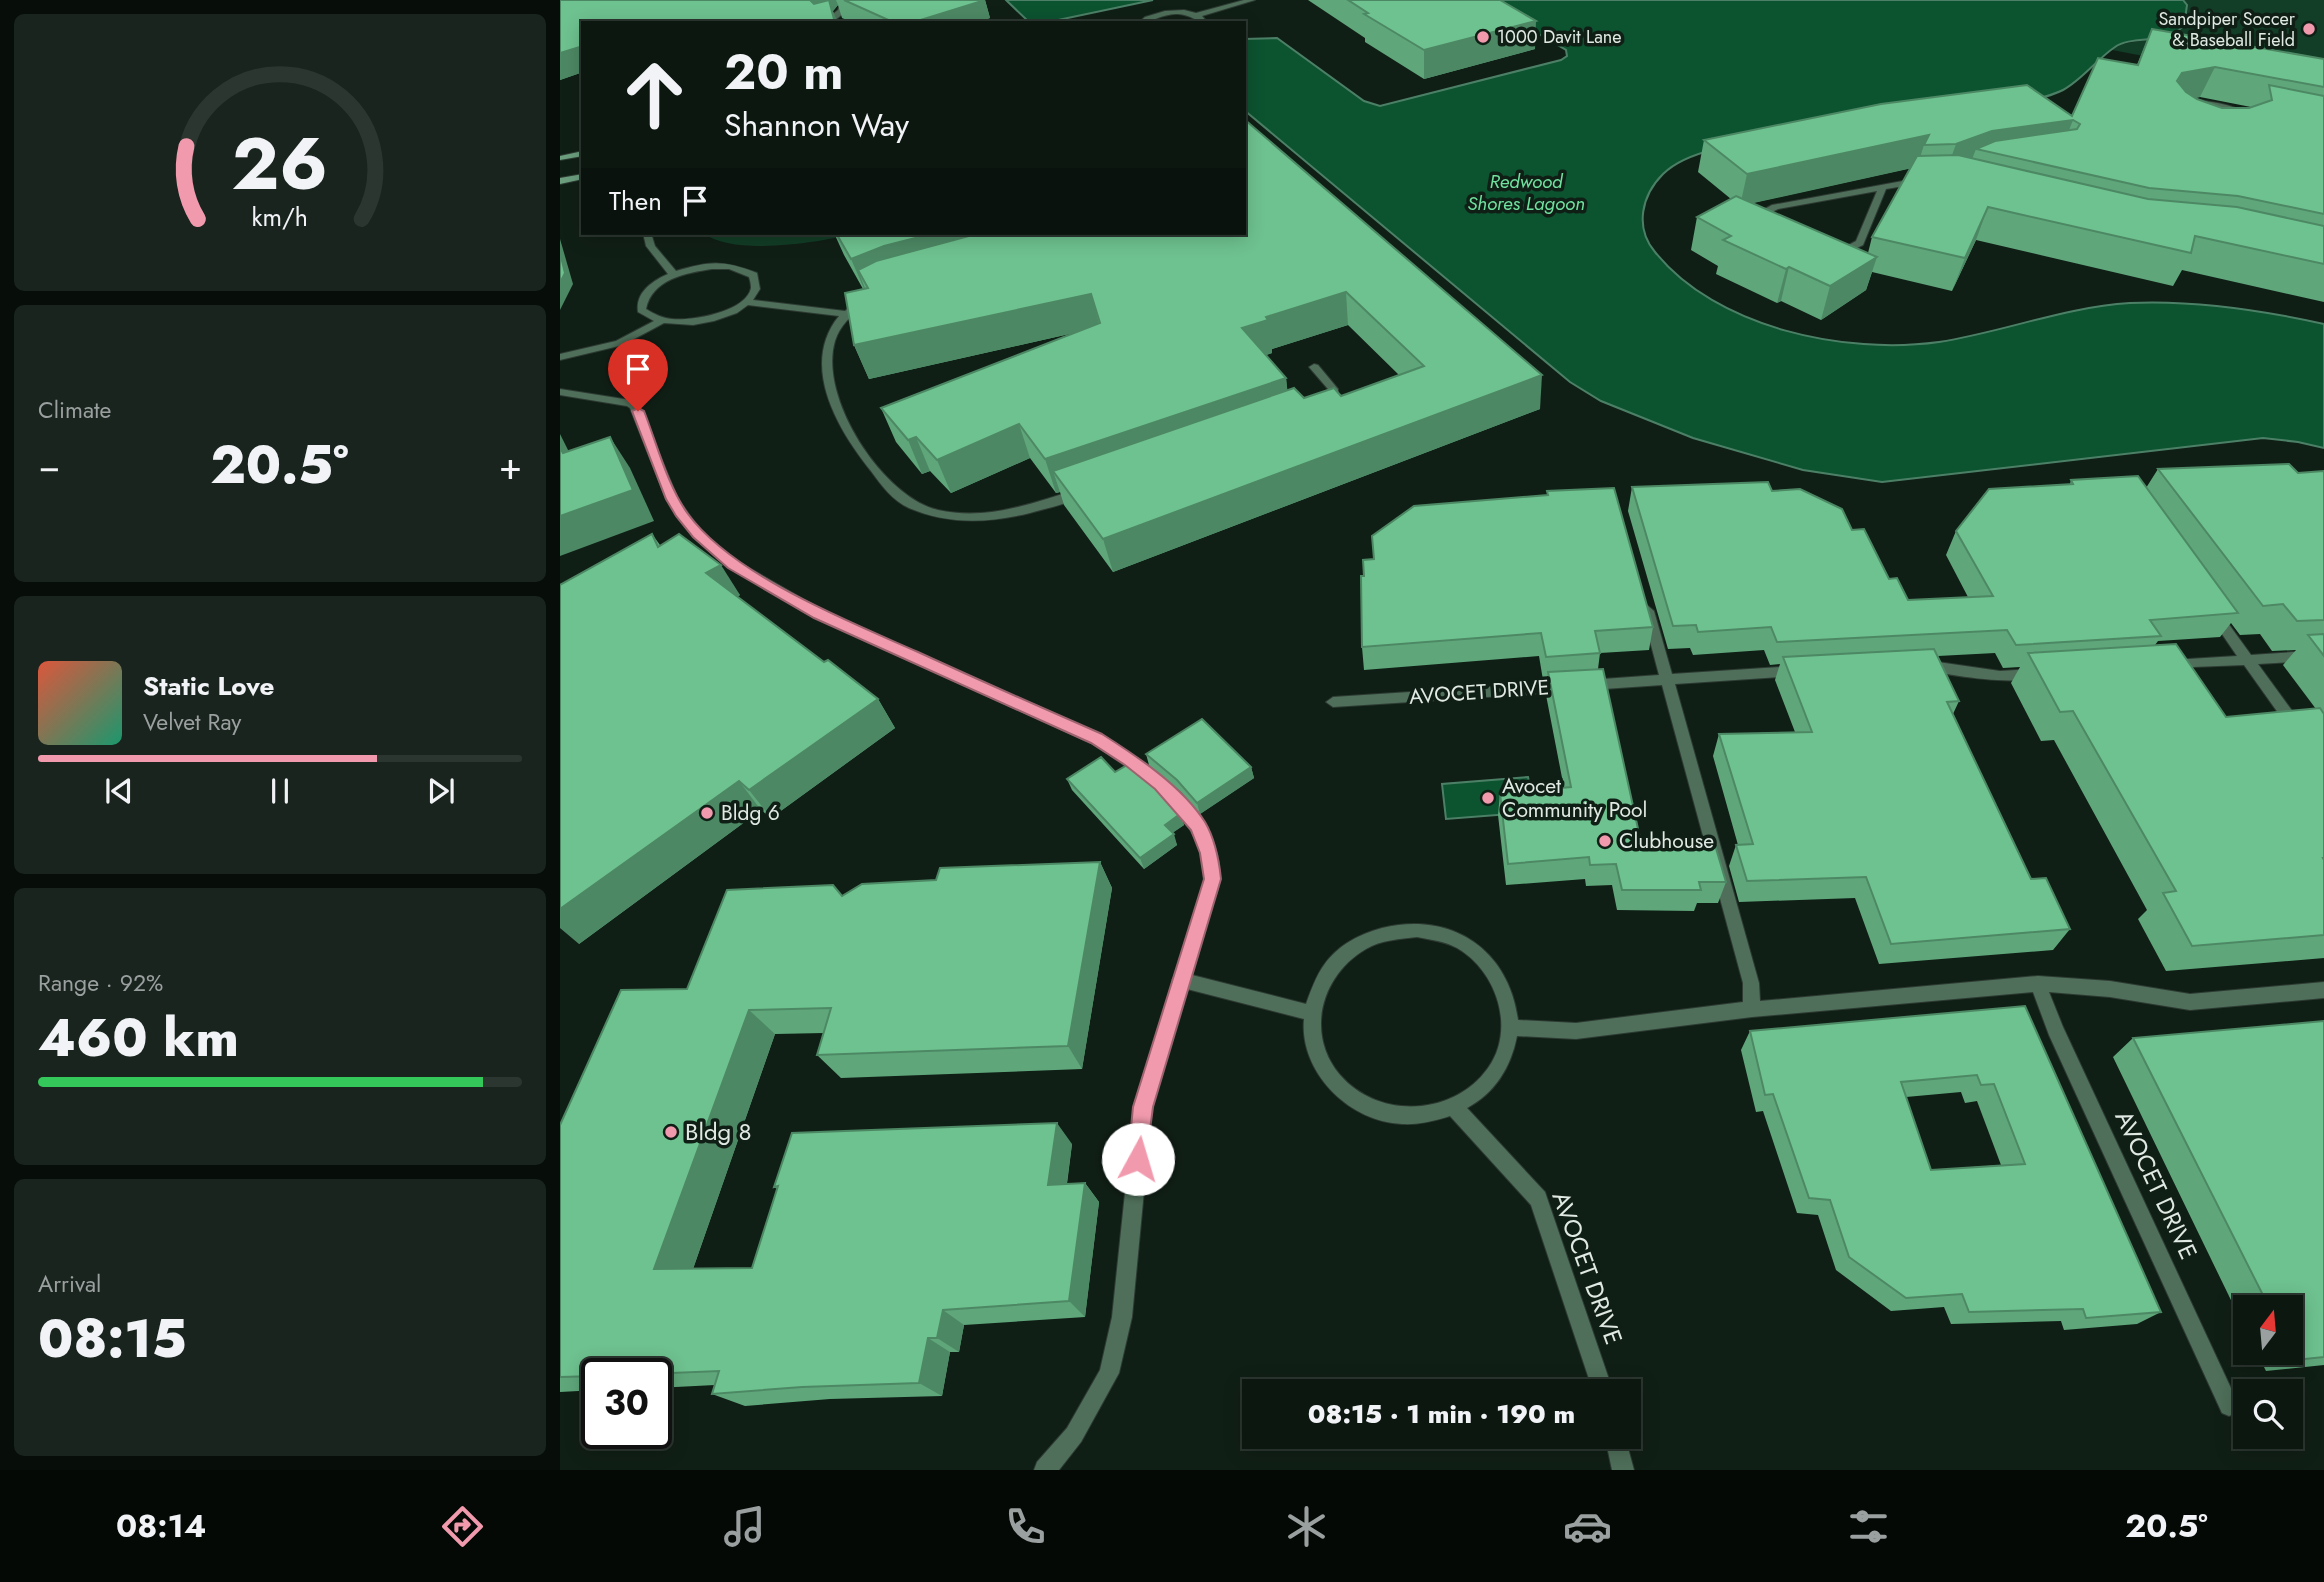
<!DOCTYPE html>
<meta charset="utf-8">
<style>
:root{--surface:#0c1710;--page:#1a241e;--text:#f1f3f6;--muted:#9a9f9f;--line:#2c3630;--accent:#f29aad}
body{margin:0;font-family:Jost,sans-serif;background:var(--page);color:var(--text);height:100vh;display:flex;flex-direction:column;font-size:26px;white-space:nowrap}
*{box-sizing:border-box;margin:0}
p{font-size:23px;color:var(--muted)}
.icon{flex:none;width:38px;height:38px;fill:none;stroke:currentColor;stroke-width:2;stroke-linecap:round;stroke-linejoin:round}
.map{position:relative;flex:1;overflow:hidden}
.drawer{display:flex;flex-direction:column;gap:14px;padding:14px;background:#070d09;width:560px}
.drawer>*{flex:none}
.top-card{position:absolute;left:21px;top:21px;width:665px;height:214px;border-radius:0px;box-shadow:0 4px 18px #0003,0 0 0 2px var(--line);background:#0c1710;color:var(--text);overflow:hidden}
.needle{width:46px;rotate:16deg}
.buttons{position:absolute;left:1673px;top:1295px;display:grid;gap:14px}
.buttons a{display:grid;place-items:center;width:70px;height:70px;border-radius:0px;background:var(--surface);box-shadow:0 4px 18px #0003,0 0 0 2px var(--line);font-size:35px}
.speed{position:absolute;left:21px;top:1358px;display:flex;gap:14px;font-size:35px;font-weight:700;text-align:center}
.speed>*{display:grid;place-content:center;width:91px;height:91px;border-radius:50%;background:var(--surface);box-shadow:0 4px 18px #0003,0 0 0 2px var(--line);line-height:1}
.speed .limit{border:4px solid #111;border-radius:10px;background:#fff;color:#111}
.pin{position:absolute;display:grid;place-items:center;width:60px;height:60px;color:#fff;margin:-72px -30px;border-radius:50% 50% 50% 0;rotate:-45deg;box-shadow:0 0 7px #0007}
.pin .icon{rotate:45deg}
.me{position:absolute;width:77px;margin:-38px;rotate:6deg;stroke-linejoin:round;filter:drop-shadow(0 0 5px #0008)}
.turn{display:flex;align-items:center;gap:24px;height:147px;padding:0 28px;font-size:32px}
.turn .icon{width:91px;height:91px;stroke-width:2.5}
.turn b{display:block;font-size:49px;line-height:60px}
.then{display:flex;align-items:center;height:66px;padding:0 28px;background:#0003;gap:14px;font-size:26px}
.big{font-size:52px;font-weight:800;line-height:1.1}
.drawer .card{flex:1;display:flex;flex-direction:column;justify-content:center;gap:10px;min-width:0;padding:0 24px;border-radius:10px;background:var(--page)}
.drawer .dial{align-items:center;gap:0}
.dial svg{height:182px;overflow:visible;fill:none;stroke:var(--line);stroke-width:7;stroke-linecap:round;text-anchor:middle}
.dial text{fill:var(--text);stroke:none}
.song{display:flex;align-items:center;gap:21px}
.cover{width:84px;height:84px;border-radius:10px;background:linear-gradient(135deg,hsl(10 70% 55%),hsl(160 70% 35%))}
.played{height:7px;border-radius:4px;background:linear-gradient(90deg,var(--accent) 70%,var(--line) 70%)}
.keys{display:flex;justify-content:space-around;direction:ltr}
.heat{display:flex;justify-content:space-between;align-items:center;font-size:38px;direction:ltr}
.charge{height:10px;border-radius:5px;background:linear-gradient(90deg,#34c759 92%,var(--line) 0)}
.trip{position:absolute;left:682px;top:1379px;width:399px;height:70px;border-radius:0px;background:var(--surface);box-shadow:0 4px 18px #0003,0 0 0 2px var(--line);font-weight:800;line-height:70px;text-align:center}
.tabs{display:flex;height:112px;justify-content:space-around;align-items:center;background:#050906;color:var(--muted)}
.tabs .icon{width:49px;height:49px}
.tabs .on{color:var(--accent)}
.tabs b{font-size:32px;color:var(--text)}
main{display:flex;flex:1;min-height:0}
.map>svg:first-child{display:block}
</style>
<main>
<section class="drawer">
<div class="card dial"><svg viewBox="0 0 100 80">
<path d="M14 69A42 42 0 1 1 86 69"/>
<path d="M14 69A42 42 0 0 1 9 37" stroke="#f29aad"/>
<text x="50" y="56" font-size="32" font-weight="700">26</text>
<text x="50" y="72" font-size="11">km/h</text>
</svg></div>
<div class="card"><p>Climate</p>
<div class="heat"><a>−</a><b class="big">20.5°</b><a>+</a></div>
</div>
<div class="card">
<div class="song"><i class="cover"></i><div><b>Static Love</b><p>Velvet Ray</p></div></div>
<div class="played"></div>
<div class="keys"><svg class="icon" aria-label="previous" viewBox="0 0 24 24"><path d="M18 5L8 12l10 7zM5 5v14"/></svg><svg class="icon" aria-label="pause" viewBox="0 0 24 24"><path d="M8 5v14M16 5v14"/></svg><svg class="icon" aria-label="next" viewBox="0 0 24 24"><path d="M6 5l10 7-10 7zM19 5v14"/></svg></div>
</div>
<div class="card"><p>Range · 92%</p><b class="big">460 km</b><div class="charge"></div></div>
<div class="card"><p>Arrival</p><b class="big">08:15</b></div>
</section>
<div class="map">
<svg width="1764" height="1470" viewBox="0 0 1764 1470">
<rect width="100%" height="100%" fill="#101f16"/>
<!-- green -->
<g fill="#123d26">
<polygon points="1623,0 1764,0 1764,90 1552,50 1556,45 1609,36 1627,5"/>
<path d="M143 233H298C261 242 174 257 143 233Z"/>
</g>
<!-- water -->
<g fill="#0c5330" stroke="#4c8066" stroke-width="2">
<polygon points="446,0 593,0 484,23 470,23"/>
<path d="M921 0H1623L1627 5 1624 26C1619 30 1613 35 1607 36 1592 41 1567 38 1555 47 1537 59 1522 80 1503 90 1485 99 1458 103 1438 107 1374 120 1309 126 1244 136 1204 142 1133 144 1103 174 1082 195 1074 227 1095 252 1156 328 1285 355 1379 342 1444 332 1504 307 1570 303 1635 300 1701 310 1764 324V448L1738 442 1703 438 1322 482 1243 470 1133 438 1041 401 1010 382 684 110V39L717 38 804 101 820 106 1001 60 1007 56 1006 50Z"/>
<polygon points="968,777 975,812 886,819 882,784"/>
</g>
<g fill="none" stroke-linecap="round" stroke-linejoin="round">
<defs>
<g id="street">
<path d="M281 0H287C287 14 275 23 262 23L278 10Z"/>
<path d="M684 0H695L642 16 648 23C637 23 629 13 616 14 602 14 591 23 578 23L585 17 605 11 624 10 636 13Z"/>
<path d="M1640 100C1660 104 1687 105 1696 126 1671 147 1622 138 1606 111L1610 104ZM1640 104 1673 112 1688 125C1666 138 1628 133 1614 111L1616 108Z"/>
<polygon points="1359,178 1363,181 1362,183 1326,189 1303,245 1280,256 1272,254 1296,241 1317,191 1218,209 1206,215 1204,226 1197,224 1199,212 1212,205"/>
<path d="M83 233H91L95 246 116 271C151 261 163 260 197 273L200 289 193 300 285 311 298 300H304V304C292 315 280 325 275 341 258 398 323 497 378 510 428 521 472 503 519 489L525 493C512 504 486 508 470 513 429 523 388 525 349 508 333 501 321 485 311 471 278 430 239 365 279 316L188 305 177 313 154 321 133 325 104 323 63 345 0 360V354L56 341 94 321 78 312C75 293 92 281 108 274L86 246ZM152 269H169L189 277C190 280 191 284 191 288 186 312 132 321 112 319 102 318 94 314 86 309 92 279 126 273 152 269Z"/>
<polygon points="754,364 758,365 778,389 778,396 765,406 760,403 768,395 768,389 749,367"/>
<path d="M0 389 70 400 79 405 118 499 141 531 177 561 264 611 541 735C589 765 661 814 660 877 660 886 656 895 653 903 646 927 639 951 632 975L746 1004C751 990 756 976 764 965 778 945 800 934 822 928 892 911 949 950 958 1020L1016 1023 1183 1002V983L1102 685 1029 690 1022 685 1029 680 1099 675 1082 611 1088 606 1094 611 1112 674 1236 666 1243 671 1236 676 1115 684 1199 983 1200 1001 1478 976 1550 981 1630 994 1764 982V998L1630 1010 1550 997 1489 992 1503 1027 1676 1399 1679 1406 1676 1413 1669 1416 1662 1413 1489 1035 1473 992 1192 1017 1016 1039 957 1036C951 1067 935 1093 907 1108L985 1192 1053 1391H1033L971 1205 890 1116C874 1121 859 1125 842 1124 789 1122 739 1072 744 1019L627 989 592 1107 572 1317 559 1373 521 1442 499 1470H474L477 1462 507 1428 540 1370 552 1317 574 1107 613 983 612 980 616 974C623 952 629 930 636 907 639 898 645 886 645 877 643 816 577 772 531 743L254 617 169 567 133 537 106 499 70 408 67 406 0 395ZM857 937C871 940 885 941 897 948 937 971 956 1029 928 1068 894 1116 819 1120 780 1075 745 1034 761 975 806 949 821 940 840 939 857 937Z"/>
<polygon points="1655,610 1660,612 1691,655 1764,650 1764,660 1698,664 1741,723 1743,727 1741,731 1731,731 1684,665 1607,668 1605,665 1612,660 1677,656 1649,615"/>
<path d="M1364 660 1440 671 1473 669 1480 674C1466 689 1380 674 1359 668L1357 665Z"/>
<polygon points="1005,682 1012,687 1005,692 773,707 766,702 773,697"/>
<polygon points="1045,1437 1065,1437 1074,1470 1052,1470"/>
</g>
<g id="secondary">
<polygon points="23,151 23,156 0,160 0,156"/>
<polygon points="23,174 23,179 0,184 0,178"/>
</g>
</defs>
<!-- street casing -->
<use href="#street" stroke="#2d3b33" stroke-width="2"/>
<!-- secondary casing -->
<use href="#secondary" stroke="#2d3b33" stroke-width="2"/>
<!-- street -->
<use href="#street" fill="#4f6f5a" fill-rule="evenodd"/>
<!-- secondary -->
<use href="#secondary" fill="#6b9f7e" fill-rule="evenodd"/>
</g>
<!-- wall -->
<g fill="#5fa77b" fill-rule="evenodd">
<polygon points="0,0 425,0 430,18 427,19 428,23 294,23 282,18 278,5 273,11 23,23 23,72 0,80"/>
<polygon points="748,0 940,0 975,49 864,79 805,42 805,38"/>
<path d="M1592 29 1764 59V302L1622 270 1613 286 1416 240 1392 291 1312 272 1306 290 1261 320 1221 301 1217 303 1156 274 1158 266 1131 250 1137 217 1171 199 1138 172 1144 140 1512 116 1577 65ZM1640 97 1691 107 1662 108 1635 98ZM1351 168 1312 237 1308 253 1192 203Z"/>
<path d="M684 119 980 409 553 572 504 505 500 492 496 493 470 458 391 493 370 471 362 474 336 442 321 408 518 332 309 379 294 345 303 289 284 255 274 233H684ZM788 325 839 375 781 396 744 398 727 390 726 378 706 355 712 353V349Z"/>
<path d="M1598 469 1738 473 1764 471V958L1606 971 1578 919 1587 910 1494 740 1481 741 1451 683 1460 667 1443 668 1435 653 1378 656 1399 701 1393 714 1471 879 1510 929 1493 950 1319 964 1295 898 1179 902 1169 866 1176 845H1178L1153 756 1159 734 1235 732 1215 680 1220 664 1210 665 1204 650 1133 655 1130 648 1108 649 1068 511 1072 487 1212 491 1292 530 1329 579 1348 600 1408 597 1386 555 1396 531 1510 484 1511 480 1586 488ZM1671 623 1680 635 1700 634 1712 651 1736 650 1723 665 1756 709 1666 717 1595 645 1598 641 1660 637Z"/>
<polygon points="987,491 1093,627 1089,650 1040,653 1038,669 1082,847 1166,882 1158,903 1137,903 1134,911 1057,910 1052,885 1026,886 1025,879 946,885 938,815 940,793 1004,788 986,695 988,680 983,680 979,656 804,670 802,647 813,559 987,495"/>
<polygon points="92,534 100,545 180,595 177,597 264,662 318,699 335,728 211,818 201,810 19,944"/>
<polygon points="586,754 691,767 694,778 640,814 621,792 589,765"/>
<polygon points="555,772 620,814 624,825 612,833 617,845 584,869 512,790 507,779"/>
<polygon points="540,862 552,888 522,1069 281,1078 257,1055 264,1033 215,1034 133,1269 192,1268 217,1189 214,1187 512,1144 507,1184 525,1183 539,1202 525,1317 404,1325 399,1352 390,1352 382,1396 270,1399 185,1406 152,1394 155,1385 96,1388 96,1374 37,1374 37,1390 0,1392 0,1125 127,989 282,896 376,880"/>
<path d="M1465 1006 1601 1312 1577 1324 1504 1330 1501 1321 1391 1324 1384 1307 1331 1311 1276 1270 1258 1215 1237 1213 1203 1111 1196 1112 1181 1050 1190 1031ZM1401 1092 1405 1103 1417 1101 1441 1165 1371 1170 1346 1097Z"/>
<polygon points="1764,1021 1764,1365 1706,1371 1697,1353 1731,1353 1731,1307 1685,1307 1685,1329 1553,1057 1573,1038"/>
</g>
<!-- shaded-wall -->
<g fill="#4d8864">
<polygon points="252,0 276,0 278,5 273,11 278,23 259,23 251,1"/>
<polygon points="417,0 425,0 430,18 427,19 428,23 351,23"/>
<polygon points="976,21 975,49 864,79 864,50"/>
<polygon points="23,46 23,72 0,80 0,53"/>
<polygon points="1655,67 1640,97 1608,103 1622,73"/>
<polygon points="1513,120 1501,151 1416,149 1409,167 1385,175 1396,144 1432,131"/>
<polygon points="1369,135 1364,145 1357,167 1180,206 1187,174"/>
<polygon points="1428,207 1416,240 1392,291 1405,258"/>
<polygon points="375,233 508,233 298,270 306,291 305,291 291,259 324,246"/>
<polygon points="0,239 13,284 0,310"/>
<polygon points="1317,257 1306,290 1261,320 1270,286"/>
<polygon points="1229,267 1221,301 1217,303 1226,269"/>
<polygon points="786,292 788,325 712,349 712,353 687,362 682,328 706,317"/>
<polygon points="531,294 540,327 309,379 294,345"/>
<polygon points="982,375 980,409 553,572 543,539"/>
<polygon points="726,378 730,412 493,471 500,492 496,493 485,459"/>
<polygon points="459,424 470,458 391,493 377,460"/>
<polygon points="0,434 25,484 3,453 0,448"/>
<polygon points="50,437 70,468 94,521 0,556 0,516"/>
<polygon points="356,437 370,471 362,474 348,440"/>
<polygon points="161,565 180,595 167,603 146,573"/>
<polygon points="318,699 335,728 211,818 189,790"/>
<polygon points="691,767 694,778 640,814 637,803"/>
<polygon points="179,781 201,810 19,944 0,928 0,909"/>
<polygon points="620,814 624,825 608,836 605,825"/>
<polygon points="614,834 617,845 584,869 580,858"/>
<polygon points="540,862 552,888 522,1069 508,1046"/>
<polygon points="189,1010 215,1034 127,1286 94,1269"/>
<polygon points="497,1123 512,1144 504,1204 488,1185"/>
<polygon points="525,1183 539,1202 525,1317 509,1301"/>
<polygon points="383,1310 404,1325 399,1352 377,1338"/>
<polygon points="368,1338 390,1352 382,1396 359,1383"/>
</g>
<!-- building -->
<g fill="#6ec28f" stroke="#4d8864" stroke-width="2" fill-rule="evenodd">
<polygon points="0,0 252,0 251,1 254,4 269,0 275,23 23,23 23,46 0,53"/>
<polygon points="284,0 420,0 422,1 351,23 335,23"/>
<polygon points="788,0 940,0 976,21 864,50 804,14 808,13"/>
<polygon points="1592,29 1764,59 1764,87 1655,67 1622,73 1617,81 1626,92 1637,99 1662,108 1689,108 1712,100 1709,85 1764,96 1764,214 1678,196 1589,188 1416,149 1435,141 1517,129 1520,124 1513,120 1432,131 1396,144 1364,145 1369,135 1187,174 1144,140 1321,104 1467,85 1512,116 1538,58 1578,65"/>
<polygon points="684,119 982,375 543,539 493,471 734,388 744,398 774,388 781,396 864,366 786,292 706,317 708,320 682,328 726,378 485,459 459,424 377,460 356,437 348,440 321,408 540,323 531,294 294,345 285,293 308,288 298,270 316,261 420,233 684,233"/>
<polygon points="1398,155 1588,199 1677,207 1764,226 1764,264 1635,236 1631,253 1428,207 1405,258 1312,237 1357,156"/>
<polygon points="1176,196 1317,257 1270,286 1229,267 1226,269 1163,240 1171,236 1137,217"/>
<polygon points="276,233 375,233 324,246 291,259"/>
<polygon points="0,253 5,273 0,283"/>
<polygon points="50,437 73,490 0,516 0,448 3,453"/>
<polygon points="1729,464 1738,473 1764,471 1764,620 1737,621 1723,604 1703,606 1598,469"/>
<polygon points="1578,476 1678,613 1590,620 1601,636 1456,645 1447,630 1217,642 1211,627 1138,632 1136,625 1113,626 1072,487 1208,482 1212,491 1240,489 1282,509 1292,530 1304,529 1329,579 1337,578 1348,600 1433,596 1396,531 1429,489 1513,484 1511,480"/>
<polygon points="1054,488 1093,627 1035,631 1040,653 986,657 981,633 802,647 801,576 804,576 803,560 814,559 812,536 854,506 988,495 987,491"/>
<polygon points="92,534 98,547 119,534 161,565 146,573 264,662 268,660 318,699 189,790 179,781 0,909 0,585"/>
<polygon points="1764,634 1764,656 1748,635"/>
<polygon points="1616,644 1666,717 1760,708 1764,714 1764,858 1763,858 1764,860 1764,935 1632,946 1603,893 1616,891 1513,711 1500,712 1468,653"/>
<polygon points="1374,649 1399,701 1387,702 1471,879 1486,878 1510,929 1331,944 1306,877 1187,881 1176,845 1193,844 1159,734 1252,732 1223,657"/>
<polygon points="1043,669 1082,847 1155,845 1166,882 1139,882 1141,890 1062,890 1056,864 1030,865 1029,857 948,864 940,793 1011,787 988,672"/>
<polygon points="642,719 691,767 637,803 617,780 586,754"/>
<polygon points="541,757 555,772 569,764 599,789 620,814 605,825 614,834 580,858 507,779"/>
<polygon points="540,862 508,1046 257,1055 271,1008 189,1010 94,1269 192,1268 218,1186 214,1187 232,1133 497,1123 488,1185 525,1183 509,1301 383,1310 377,1338 368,1338 359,1383 242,1387 152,1394 159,1371 87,1374 37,1374 37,1376 0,1377 0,1125 61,990 127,989 167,890 273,885 282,896 302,884 376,880 380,868"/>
<path d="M1465 1006 1601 1312 1526 1318 1523 1309 1409 1312 1402 1294 1346 1298 1289 1257 1270 1200 1249 1198 1213 1094 1205 1095 1190 1031ZM1417 1075 1421 1085 1434 1084 1465 1164 1371 1170 1341 1082Z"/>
<polygon points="1764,1021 1764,1357 1735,1360 1731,1351 1731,1307 1709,1307 1573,1038"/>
</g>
<!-- route -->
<path fill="#f29aad" stroke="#9d6470" stroke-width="2" d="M78 408 84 411C97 444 107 485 128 514 174 576 288 621 358 652 419 680 480 707 542 734 578 757 622 786 645 822 655 839 659 860 661 879L593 1107 585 1167 578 1170 571 1167 568 1159 573 1107 644 879 640 853 631 830 595 789 565 765 531 743 254 618 168 568 133 537 116 516 106 499 72 411Z"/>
<!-- markers -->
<g fill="#f29aad" stroke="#101f16" stroke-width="2.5">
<circle cx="1749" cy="29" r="7"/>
<circle cx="923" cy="37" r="7"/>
<circle cx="928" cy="798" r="7"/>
<circle cx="147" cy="813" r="7"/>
<circle cx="1045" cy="841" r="7"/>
<circle cx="111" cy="1132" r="7"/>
</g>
<g text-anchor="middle" stroke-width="7" stroke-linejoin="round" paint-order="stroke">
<!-- far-poi labels -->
<g font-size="18" fill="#e0e9e3" stroke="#101f16" text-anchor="end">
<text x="1735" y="25">Sandpiper Soccer<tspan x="1735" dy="21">&amp; Baseball Field</tspan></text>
<text x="937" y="43" text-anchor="start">1000 Davit Lane</text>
</g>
<!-- far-water labels -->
<g font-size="19" font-style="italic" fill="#70e19f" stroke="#101f16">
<text x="966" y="188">Redwood<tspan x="966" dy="22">Shores Lagoon</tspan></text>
</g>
<!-- street labels -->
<g font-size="21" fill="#e0e9e3" stroke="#101f16">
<text transform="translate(919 692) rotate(-4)" y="7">AVOCET DRIVE</text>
</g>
<!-- poi labels -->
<g font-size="21" fill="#e0e9e3" stroke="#101f16" text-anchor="start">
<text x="942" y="793">Avocet<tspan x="942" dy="24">Community Pool</tspan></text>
<text x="161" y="820">Bldg 6</text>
<text x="1059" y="848">Clubhouse</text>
</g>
<!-- near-poi labels -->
<g font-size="24" fill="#e0e9e3" stroke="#101f16" text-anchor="start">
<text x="125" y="1140">Bldg 8</text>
</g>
<!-- near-street labels -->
<g font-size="24" fill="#e0e9e3" stroke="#101f16">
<text transform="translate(1596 1185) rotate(65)" y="8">AVOCET DRIVE</text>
<text transform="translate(1027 1268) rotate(70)" y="8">AVOCET DRIVE</text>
</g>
</g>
</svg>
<div class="buttons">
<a><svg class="needle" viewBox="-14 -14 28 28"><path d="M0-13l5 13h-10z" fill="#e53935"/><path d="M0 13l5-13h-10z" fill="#9a9f9f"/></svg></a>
<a><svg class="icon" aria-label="search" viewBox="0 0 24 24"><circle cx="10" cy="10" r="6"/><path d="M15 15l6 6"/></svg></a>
</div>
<div class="speed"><div class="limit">30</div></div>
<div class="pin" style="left:78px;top:411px;background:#d93025"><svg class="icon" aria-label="arrive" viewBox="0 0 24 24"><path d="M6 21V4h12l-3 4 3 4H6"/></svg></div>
<svg class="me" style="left:578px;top:1159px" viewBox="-20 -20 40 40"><circle r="19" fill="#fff"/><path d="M0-13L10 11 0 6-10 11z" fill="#f29aad"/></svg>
<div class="trip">08:15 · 1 min · 190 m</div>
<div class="top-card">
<div class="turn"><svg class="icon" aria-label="ahead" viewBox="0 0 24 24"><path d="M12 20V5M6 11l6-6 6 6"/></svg><div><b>20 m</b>Shannon Way</div></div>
<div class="then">Then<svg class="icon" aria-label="arrive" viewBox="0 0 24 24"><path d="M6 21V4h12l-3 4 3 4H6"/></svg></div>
</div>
</div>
</main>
<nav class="tabs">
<b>08:14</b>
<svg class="icon on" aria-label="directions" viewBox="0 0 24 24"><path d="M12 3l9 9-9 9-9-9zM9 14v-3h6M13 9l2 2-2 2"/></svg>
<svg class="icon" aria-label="music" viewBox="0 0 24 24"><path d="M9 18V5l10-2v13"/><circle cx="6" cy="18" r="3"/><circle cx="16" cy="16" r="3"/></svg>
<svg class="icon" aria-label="phone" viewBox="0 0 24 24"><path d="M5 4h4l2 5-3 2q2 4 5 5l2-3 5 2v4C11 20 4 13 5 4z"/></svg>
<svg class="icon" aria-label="climate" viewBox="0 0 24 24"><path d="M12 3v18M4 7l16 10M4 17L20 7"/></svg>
<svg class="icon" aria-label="car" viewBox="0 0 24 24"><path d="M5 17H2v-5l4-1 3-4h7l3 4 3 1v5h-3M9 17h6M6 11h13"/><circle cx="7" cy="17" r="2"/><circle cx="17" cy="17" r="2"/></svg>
<svg class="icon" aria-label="filters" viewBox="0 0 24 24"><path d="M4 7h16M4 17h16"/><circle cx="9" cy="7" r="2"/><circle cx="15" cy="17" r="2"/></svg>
<b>20.5°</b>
</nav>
